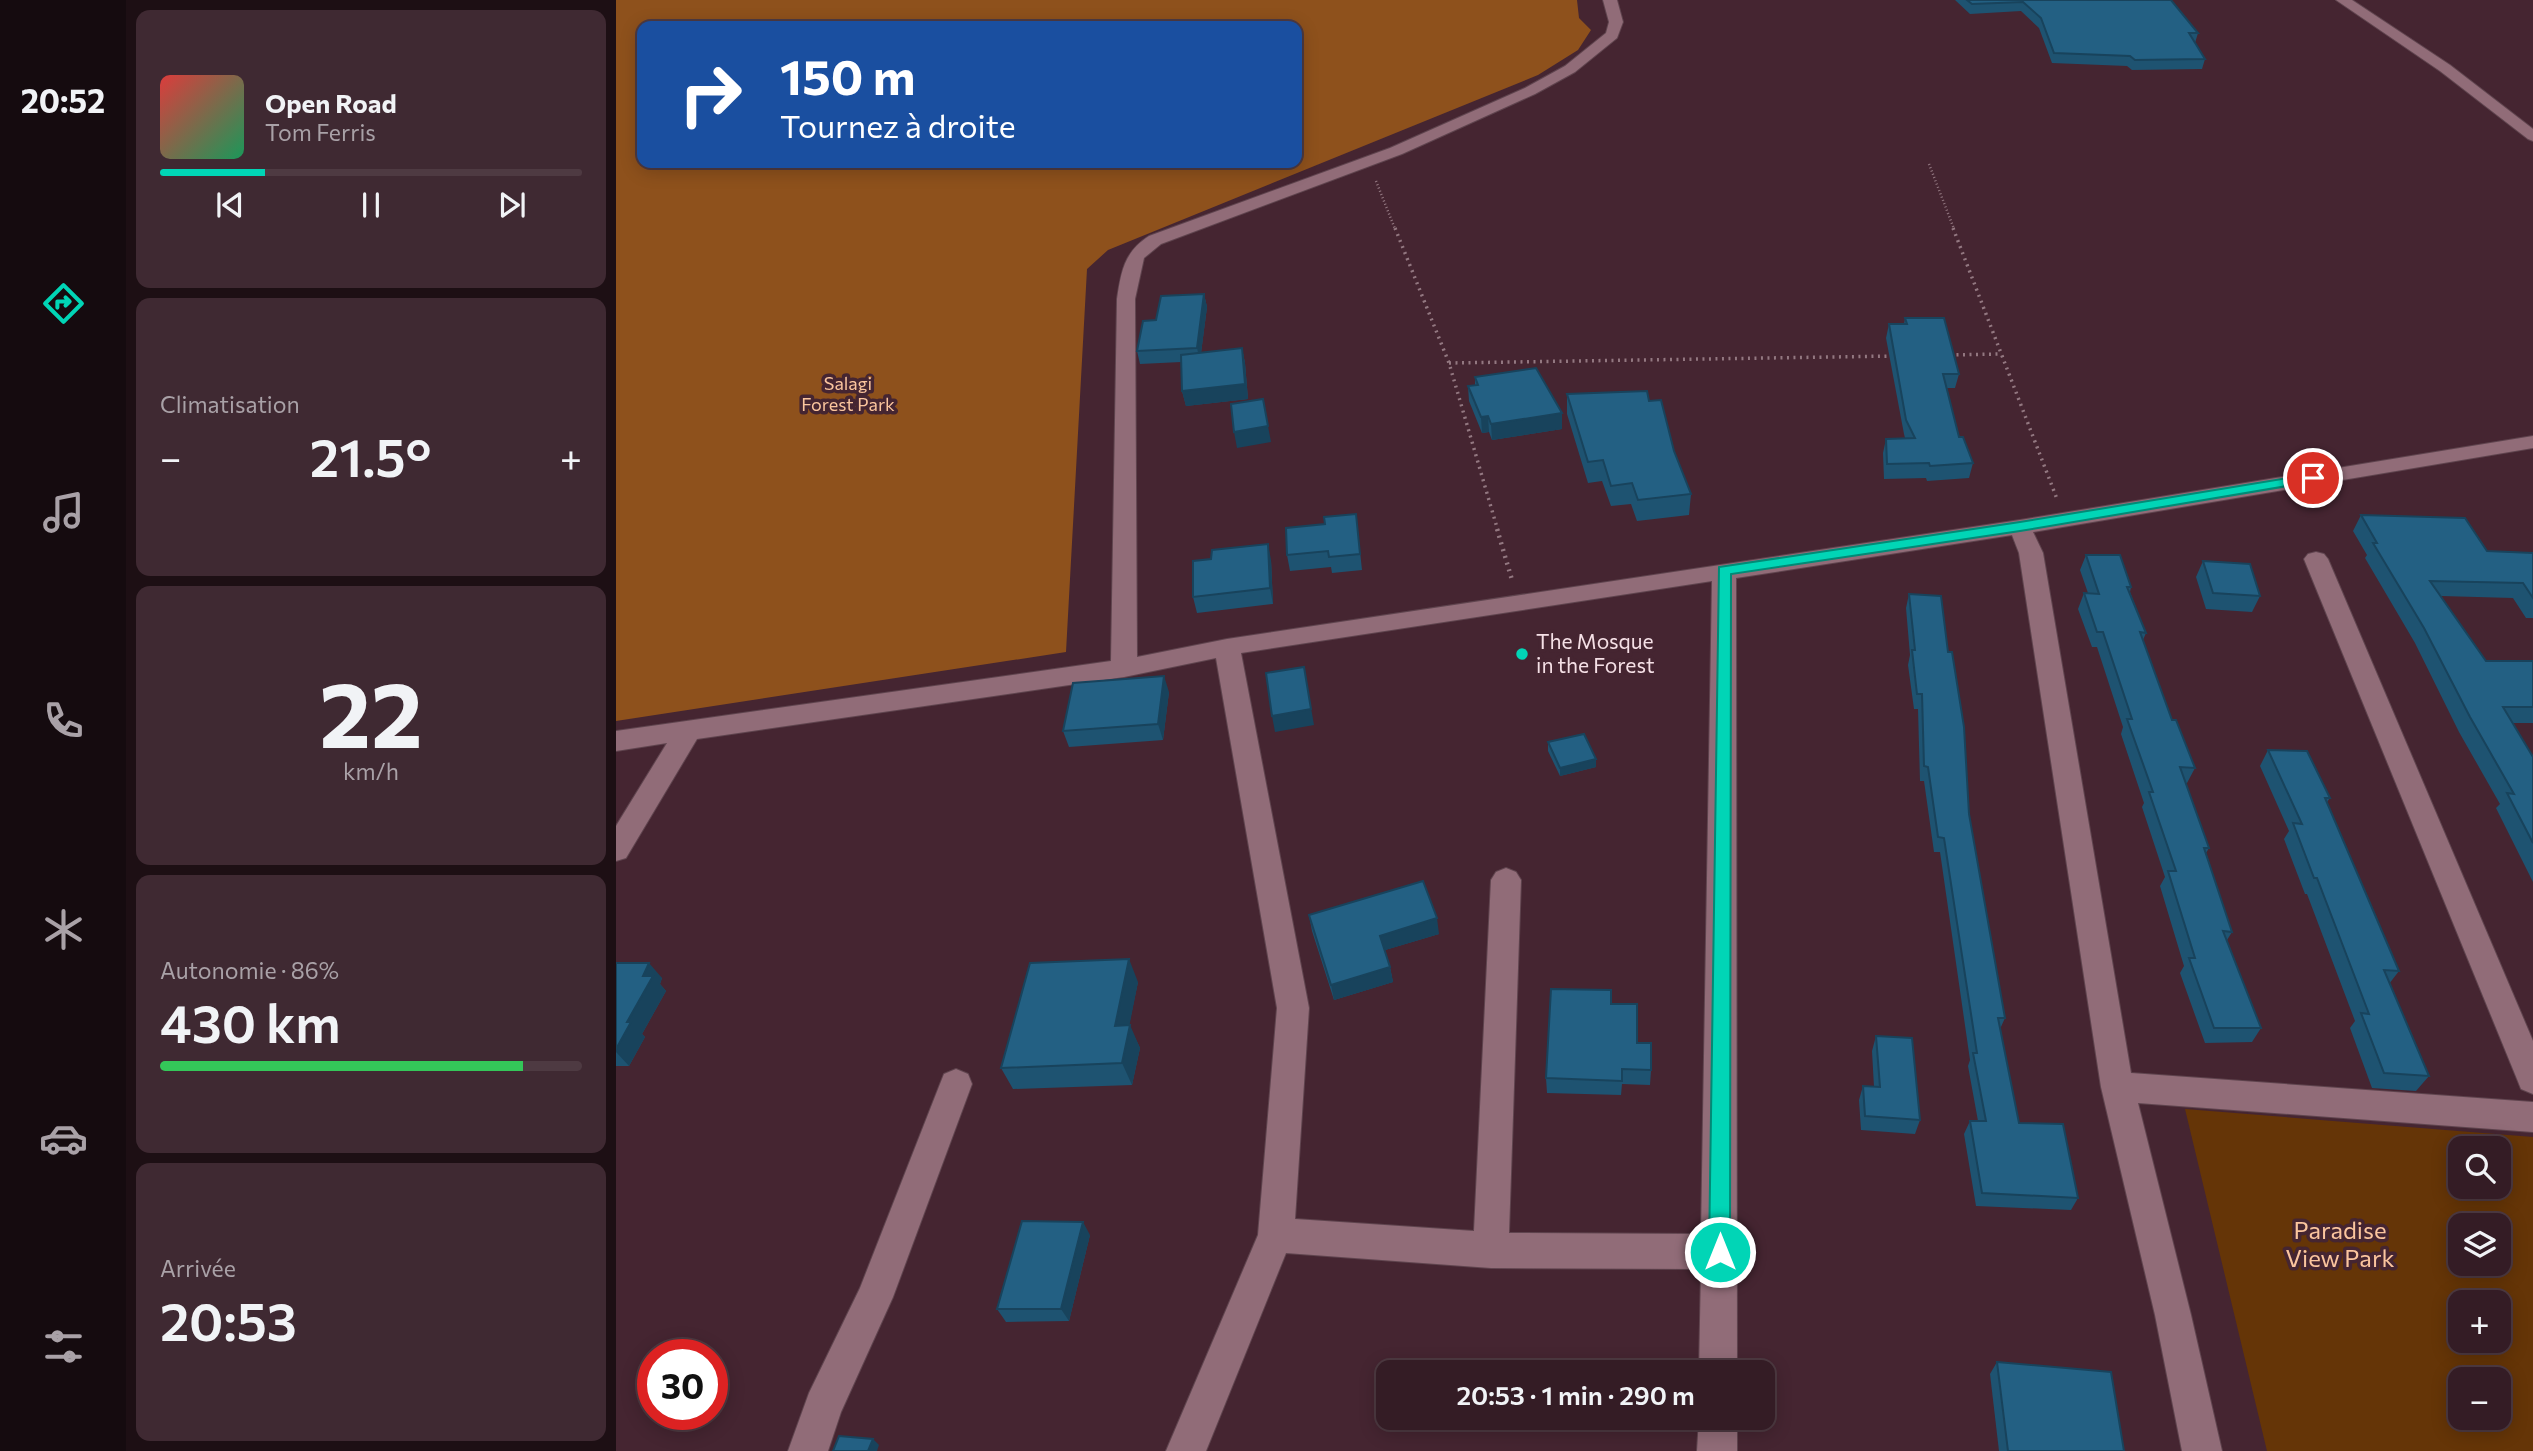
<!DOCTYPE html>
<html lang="fr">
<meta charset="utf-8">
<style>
:root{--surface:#341c25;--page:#3f2932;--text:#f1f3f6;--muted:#a9a1a7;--line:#4e3a42;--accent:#01d5b6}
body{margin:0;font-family:Commissioner,sans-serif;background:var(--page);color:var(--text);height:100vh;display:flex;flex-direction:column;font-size:26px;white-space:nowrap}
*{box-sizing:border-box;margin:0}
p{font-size:23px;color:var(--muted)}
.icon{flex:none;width:38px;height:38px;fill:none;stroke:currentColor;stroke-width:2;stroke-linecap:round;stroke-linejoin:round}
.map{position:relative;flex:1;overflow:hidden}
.sheet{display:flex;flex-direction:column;gap:10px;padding:10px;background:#1d0f14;width:490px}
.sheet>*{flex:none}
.banner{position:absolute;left:21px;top:21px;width:665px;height:147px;border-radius:14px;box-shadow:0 4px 18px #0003,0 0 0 2px var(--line);background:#1a4fa0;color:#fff;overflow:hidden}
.controls{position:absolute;left:1832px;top:1136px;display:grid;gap:14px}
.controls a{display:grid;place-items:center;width:63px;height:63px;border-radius:14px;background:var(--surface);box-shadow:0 4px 18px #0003,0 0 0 2px var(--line);font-size:35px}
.speed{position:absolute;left:21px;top:1339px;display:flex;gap:14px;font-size:35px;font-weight:700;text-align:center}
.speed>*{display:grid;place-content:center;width:91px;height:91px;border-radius:50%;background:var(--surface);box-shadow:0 4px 18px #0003,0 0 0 2px var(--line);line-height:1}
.speed .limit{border:10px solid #d22;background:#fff;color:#111}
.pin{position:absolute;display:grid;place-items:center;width:60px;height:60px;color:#fff;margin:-30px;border:4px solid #fff;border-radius:50%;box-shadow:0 2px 7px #0007}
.me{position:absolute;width:77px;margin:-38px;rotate:0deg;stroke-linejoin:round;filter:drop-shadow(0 0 5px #0008)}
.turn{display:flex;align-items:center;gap:24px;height:147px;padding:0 28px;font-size:32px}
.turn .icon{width:91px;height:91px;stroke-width:2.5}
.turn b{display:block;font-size:49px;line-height:60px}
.big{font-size:52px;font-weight:600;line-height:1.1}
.sheet .tile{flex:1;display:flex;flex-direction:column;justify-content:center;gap:10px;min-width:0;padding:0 24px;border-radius:14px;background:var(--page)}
.sheet .dial{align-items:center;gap:0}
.dial b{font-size:91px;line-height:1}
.song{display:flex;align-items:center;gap:21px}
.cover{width:84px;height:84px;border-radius:10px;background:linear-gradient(135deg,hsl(0 70% 55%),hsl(150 70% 35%))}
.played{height:7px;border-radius:4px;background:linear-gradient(90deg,var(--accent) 25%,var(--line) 25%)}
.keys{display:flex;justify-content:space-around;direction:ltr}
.heat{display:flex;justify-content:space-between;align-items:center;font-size:38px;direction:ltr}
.charge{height:10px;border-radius:5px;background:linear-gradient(90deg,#34c759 86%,var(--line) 0)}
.trip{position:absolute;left:760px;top:1360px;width:399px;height:70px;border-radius:14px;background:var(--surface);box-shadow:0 4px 18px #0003,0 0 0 2px var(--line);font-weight:600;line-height:70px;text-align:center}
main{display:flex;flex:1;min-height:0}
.tab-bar{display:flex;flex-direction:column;width:126px;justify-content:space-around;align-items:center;background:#150b0f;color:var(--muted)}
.tab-bar .icon{width:49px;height:49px}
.tab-bar .current{color:var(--accent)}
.tab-bar b{font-size:32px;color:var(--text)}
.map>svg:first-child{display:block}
</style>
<main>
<nav class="tab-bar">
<b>20:52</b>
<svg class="icon current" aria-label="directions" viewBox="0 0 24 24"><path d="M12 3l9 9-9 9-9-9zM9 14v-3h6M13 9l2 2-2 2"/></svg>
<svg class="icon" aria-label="music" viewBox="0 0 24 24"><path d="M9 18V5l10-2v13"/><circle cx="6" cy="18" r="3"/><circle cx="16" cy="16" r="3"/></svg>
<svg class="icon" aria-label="phone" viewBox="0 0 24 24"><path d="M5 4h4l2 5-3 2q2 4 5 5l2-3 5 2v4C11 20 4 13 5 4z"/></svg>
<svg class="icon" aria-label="climate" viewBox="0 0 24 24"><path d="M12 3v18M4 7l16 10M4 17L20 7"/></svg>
<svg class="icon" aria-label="car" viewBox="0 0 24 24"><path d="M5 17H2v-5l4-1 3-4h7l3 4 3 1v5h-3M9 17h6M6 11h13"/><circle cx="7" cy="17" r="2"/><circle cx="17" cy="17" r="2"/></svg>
<svg class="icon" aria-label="filters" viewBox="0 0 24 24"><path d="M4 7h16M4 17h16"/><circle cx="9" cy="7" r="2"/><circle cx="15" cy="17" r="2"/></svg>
</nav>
<section class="sheet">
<div class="tile">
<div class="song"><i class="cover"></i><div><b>Open Road</b><p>Tom Ferris</p></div></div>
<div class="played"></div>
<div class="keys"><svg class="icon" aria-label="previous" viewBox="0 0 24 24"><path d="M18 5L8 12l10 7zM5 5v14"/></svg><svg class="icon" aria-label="pause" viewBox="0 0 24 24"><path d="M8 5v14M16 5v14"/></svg><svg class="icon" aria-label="next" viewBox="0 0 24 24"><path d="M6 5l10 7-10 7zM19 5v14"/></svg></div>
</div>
<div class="tile"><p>Climatisation</p>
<div class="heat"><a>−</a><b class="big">21.5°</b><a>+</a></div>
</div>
<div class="tile dial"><b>22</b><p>km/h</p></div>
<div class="tile"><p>Autonomie · 86%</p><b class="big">430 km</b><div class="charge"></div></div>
<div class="tile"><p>Arrivée</p><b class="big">20:53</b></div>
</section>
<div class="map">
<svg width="1917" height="1451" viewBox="0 0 1917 1451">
<rect width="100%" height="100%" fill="#452531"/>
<!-- green -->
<path fill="#653507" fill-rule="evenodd" d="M1569 1109 1917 1137V1451H1651ZM1844 1148H1883V1186H1844ZM1844 1225H1883V1264H1844ZM1844 1302H1883V1340H1844ZM1844 1379H1883V1418H1844Z"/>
<!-- forest -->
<path fill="#8e511c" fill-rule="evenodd" d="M0 0H961L963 18 975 30 962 50 922 75 492 250 471 269 450 652 0 721ZM26 26H681V163H26Z"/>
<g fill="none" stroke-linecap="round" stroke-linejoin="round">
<defs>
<g id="street">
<path d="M987 0H1001L1007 22 1001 38 959 72 919 94 786 154 545 244 528 258 519 299 521 657 611 639 1404 520 1917 436V448L1417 532 1427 553 1515 1073 1917 1102V1132L1522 1103 1575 1315 1606 1451H1566L1539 1315 1485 1087 1403 553 1396 535 1120 578 1121 1372H1083L1085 1269 875 1268 670 1253 590 1451H550L642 1235 661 1008 600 658 508 677 81 739 10 858 0 861V826L51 743 0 751V731L495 661 501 299C505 272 508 252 533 236L774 148 909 88 949 66 990 33 993 22ZM1096 581 1085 1234 893 1233 905 880 900 872 890 868 880 872 875 880 858 1231 679 1219 693 1008 625 653Z"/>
<polygon points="1720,0 1736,0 1834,65 1917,129 1917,141 1912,139 1824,71"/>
<polygon points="1700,552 1708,554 1712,559 1917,1041 1917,1094 1905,1089 1901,1079 1688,559 1692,554"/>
<polygon points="340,1069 352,1074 356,1084 277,1297 225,1412 212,1451 172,1451 193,1393 244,1288 324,1084 328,1074"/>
<polygon points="1083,1418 1121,1418 1121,1451 1081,1451"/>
</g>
</defs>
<!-- street casing -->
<use href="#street" stroke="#5f444e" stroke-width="2"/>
<!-- path-far2 -->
<g stroke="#937881" stroke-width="2.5" stroke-dasharray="1 2.5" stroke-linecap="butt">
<polyline points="1313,164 1338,229"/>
<polyline points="760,181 779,229"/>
</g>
<!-- path-far1 -->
<g stroke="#937881" stroke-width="3.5" stroke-dasharray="2 4.5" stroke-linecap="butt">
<polyline points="779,228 833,363 882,531"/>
<polyline points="1337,228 1441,499"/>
<polyline points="1334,355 1385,354"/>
<polyline points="833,363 1279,356"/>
</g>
<!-- path -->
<polyline stroke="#937881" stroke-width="4.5" stroke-dasharray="2 5" stroke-linecap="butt" points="881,529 896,580"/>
<!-- street -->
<use href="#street" fill="#916c78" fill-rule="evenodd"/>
</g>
<!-- wall -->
<g fill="#1e5371">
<polygon points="1339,0 1555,0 1582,33 1579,43 1589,59 1586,69 1516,70 1511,66 1436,63 1423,28 1405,11 1354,14"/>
<polygon points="588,294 591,307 585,353 626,348 629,363 632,399 570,406 566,391 565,362 524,364 521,351 540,320"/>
<polygon points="1289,318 1343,374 1339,388 1331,388 1343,437 1357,463 1353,478 1311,481 1310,478 1268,479 1267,453 1270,439 1289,438 1288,434 1270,338 1273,324 1288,324"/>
<polygon points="859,377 946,413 946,429 876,440 873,432 866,433 853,401 852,386 859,385"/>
<polygon points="951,394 1033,401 1058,451 1075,494 1073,515 1021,521 1015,504 995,506 986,481 972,483 951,414"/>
<polygon points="740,514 746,570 716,573 715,567 674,571 671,555 709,524"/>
<polygon points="1745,515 1871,551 1917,553 1917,618 1910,618 1897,598 1825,596 1870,661 1917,661 1917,723 1896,723 1917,757 1917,882 1880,808 1884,804 1843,732 1799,643 1749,558 1751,555 1737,531"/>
<polygon points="1470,555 1515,587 1514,592 1530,633 1527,640 1556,720 1579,768 1571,783 1569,783 1593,848 1590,853 1616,932 1611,940 1645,1028 1636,1042 1589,1043 1564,973 1568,966 1544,886 1549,877 1526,807 1528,803 1505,734 1507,727 1481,647 1476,647 1462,609 1468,593 1472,593 1464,570"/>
<polygon points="655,560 657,604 581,613 577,597"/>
<polygon points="1587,561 1644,596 1636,612 1590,609 1580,577"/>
<polygon points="1293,594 1353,814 1389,1018 1384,1029 1403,1123 1462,1198 1455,1210 1360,1206 1348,1134 1354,1121 1362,1121 1352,1066 1354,1060 1324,852 1318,852 1308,781 1304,781 1302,709 1298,709 1292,665 1294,655 1290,608"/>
<polygon points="553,692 547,740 453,747 447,731"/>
<polygon points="932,742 980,767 944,776 932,751"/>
<polygon points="1652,750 1714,798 1711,802 1783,971 1773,984 1813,1076 1800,1091 1756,1088 1734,1028 1739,1021 1691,894 1689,894 1668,839 1673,831 1644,766"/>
<polygon points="693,915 823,934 769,950 774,967 777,982 718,1000 696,931"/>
<polygon points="0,963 46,978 44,984 50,991 26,1034 29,1037 13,1066 0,1066"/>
<polygon points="522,982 513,1025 524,1048 516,1085 397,1089 385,1068"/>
<polygon points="995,1004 1021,1043 1035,1070 1034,1085 1006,1084 1005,1095 931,1093 930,1078"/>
<polygon points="1260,1036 1304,1120 1299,1134 1245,1130 1243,1100 1247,1086 1258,1087 1256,1051"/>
<polygon points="474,1235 453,1321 390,1322 381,1309"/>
<polygon points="1381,1362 1508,1451 1383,1451 1374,1374"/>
</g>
<!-- shaded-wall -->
<g fill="#18435c">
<polygon points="588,294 591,307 584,361 581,348"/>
<polygon points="626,348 629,363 632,399 570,406 566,391"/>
<polygon points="647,399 655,442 621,448 618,432"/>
<polygon points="946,413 946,429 876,440 875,424"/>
<polygon points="872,416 873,432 866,433 865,417"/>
<polygon points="652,544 655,560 657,604 654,588"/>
<polygon points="688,667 698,725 659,732 656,716"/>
<polygon points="548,676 553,692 547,740 542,724"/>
<polygon points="980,759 980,767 944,776 944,768"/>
<polygon points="821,918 823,934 766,951 764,936"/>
<polygon points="513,959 522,982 509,1048 499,1026"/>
<polygon points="33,963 46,978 44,984 50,991 26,1034 29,1037 13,1066 0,1052 0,1049 11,1022 27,976"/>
<polygon points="774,967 777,982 718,1000 715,985"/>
<polygon points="514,1025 524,1048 516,1085 506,1063"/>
<polygon points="467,1222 474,1235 453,1321 445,1309"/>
<polygon points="257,1439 263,1445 261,1451 252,1451"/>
</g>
<!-- building -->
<g fill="#236083" stroke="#18435c" stroke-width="2">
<polygon points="1351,0 1555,0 1582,33 1573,33 1589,59 1519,60 1514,56 1438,53 1425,18 1407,2 1356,4"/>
<polygon points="588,294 581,348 521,351 527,321 540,320 545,296"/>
<polygon points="1289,318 1328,318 1343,374 1327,374 1343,437 1347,437 1357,463 1314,466 1313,463 1271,464 1270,439 1299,438 1290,420 1273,324 1291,324"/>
<polygon points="626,348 629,384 566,391 565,355"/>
<polygon points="920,368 946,413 875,424 872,416 865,417 852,386 862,385 859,377"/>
<polygon points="1031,391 1033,401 1045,400 1058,451 1075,494 1022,500 1016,483 995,486 987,460 972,462 951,394"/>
<polygon points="647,399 652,426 618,432 615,404"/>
<polygon points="740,514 744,554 713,557 712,551 671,555 670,528 709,524 708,517"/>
<polygon points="1745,515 1849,518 1871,551 1917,553 1917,598 1907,583 1814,581 1870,661 1917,661 1917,707 1887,707 1917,757 1917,843 1891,793 1898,794 1854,717 1808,628 1757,543 1761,543"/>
<polygon points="652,544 654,588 577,597 577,561 595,559 596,550"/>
<polygon points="1470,555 1504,555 1515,587 1511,587 1530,633 1524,632 1556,720 1560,720 1579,768 1564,767 1593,848 1588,848 1616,932 1607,931 1645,1028 1598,1028 1573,958 1579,958 1552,871 1560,871 1533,792 1537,792 1511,719 1516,719 1487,632 1481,632 1468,593 1483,594"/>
<polygon points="1587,561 1634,564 1644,596 1597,593"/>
<polygon points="1293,594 1325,596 1332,652 1336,652 1348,727 1353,814 1389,1018 1382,1018 1403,1123 1447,1124 1462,1198 1366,1193 1354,1121 1370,1121 1357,1053 1361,1053 1328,838 1322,837 1312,767 1308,766 1306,694 1301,694 1296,650 1299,650"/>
<polygon points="688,667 695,709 656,716 650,673"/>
<polygon points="548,676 542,724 447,731 457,683"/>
<polygon points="968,734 980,759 944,768 932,742"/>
<polygon points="1652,750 1691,751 1714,798 1709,798 1783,971 1768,970 1813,1076 1768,1073 1745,1013 1753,1014 1701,878 1698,878 1677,823 1686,824"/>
<polygon points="807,881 821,918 764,936 774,967 715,985 693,915"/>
<polygon points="513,959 499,1026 514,1025 506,1063 385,1068 414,963"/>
<polygon points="0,963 33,963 27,976 37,976 11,1022 15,1022 0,1049"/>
<polygon points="935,989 995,990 995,1004 1021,1004 1021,1043 1035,1043 1035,1070 1006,1069 1006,1081 930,1078"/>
<polygon points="1260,1036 1296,1038 1304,1120 1249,1116 1247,1086 1264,1087"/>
<polygon points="406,1221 467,1222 445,1309 381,1309"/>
<polygon points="1381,1362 1495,1372 1508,1451 1392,1451"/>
<polygon points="223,1436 257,1439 252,1451 217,1451"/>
</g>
<!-- route -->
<polygon fill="#01d5b6" stroke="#018a76" stroke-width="2" points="1697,474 1701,476 1701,481 1404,531 1115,574 1114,1252 1111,1260 1104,1263 1096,1260 1093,1252 1103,567 1404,522"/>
<!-- markers -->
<circle fill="#01d5b6" stroke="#452531" stroke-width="2.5" cx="906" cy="654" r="7"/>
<g text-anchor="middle" stroke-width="7" stroke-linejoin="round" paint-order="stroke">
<!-- far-park labels -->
<g font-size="18" fill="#fbc59e" stroke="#452531">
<text x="232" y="390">Salagi<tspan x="232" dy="21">Forest Park</tspan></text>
</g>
<!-- poi labels -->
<g font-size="21" fill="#f5e0e6" stroke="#452531" text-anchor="start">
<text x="920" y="649">The Mosque<tspan x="920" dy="24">in the Forest</tspan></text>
</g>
<!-- near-park labels -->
<g font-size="24" fill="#fbc59e" stroke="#452531">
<text x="1724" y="1239">Paradise<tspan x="1724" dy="28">View Park</tspan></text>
</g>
</g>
</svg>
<div class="controls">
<a><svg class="icon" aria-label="search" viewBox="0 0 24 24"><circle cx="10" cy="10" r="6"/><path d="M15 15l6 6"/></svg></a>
<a><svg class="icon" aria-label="layers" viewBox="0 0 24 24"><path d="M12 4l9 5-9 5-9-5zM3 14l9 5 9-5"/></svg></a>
<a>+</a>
<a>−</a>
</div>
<div class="speed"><div class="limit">30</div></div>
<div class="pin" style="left:1697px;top:478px;background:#d93025"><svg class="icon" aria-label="arrive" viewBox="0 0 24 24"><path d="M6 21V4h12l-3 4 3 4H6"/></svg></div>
<svg class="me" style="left:1104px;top:1252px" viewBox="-20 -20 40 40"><circle r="17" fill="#01d5b6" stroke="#fff" stroke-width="3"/><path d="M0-11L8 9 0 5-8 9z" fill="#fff"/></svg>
<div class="trip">20:53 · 1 min · 290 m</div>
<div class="banner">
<div class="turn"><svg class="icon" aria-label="right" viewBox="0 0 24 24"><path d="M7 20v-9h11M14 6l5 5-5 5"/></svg><div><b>150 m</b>Tournez à droite</div></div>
</div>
</div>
</main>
